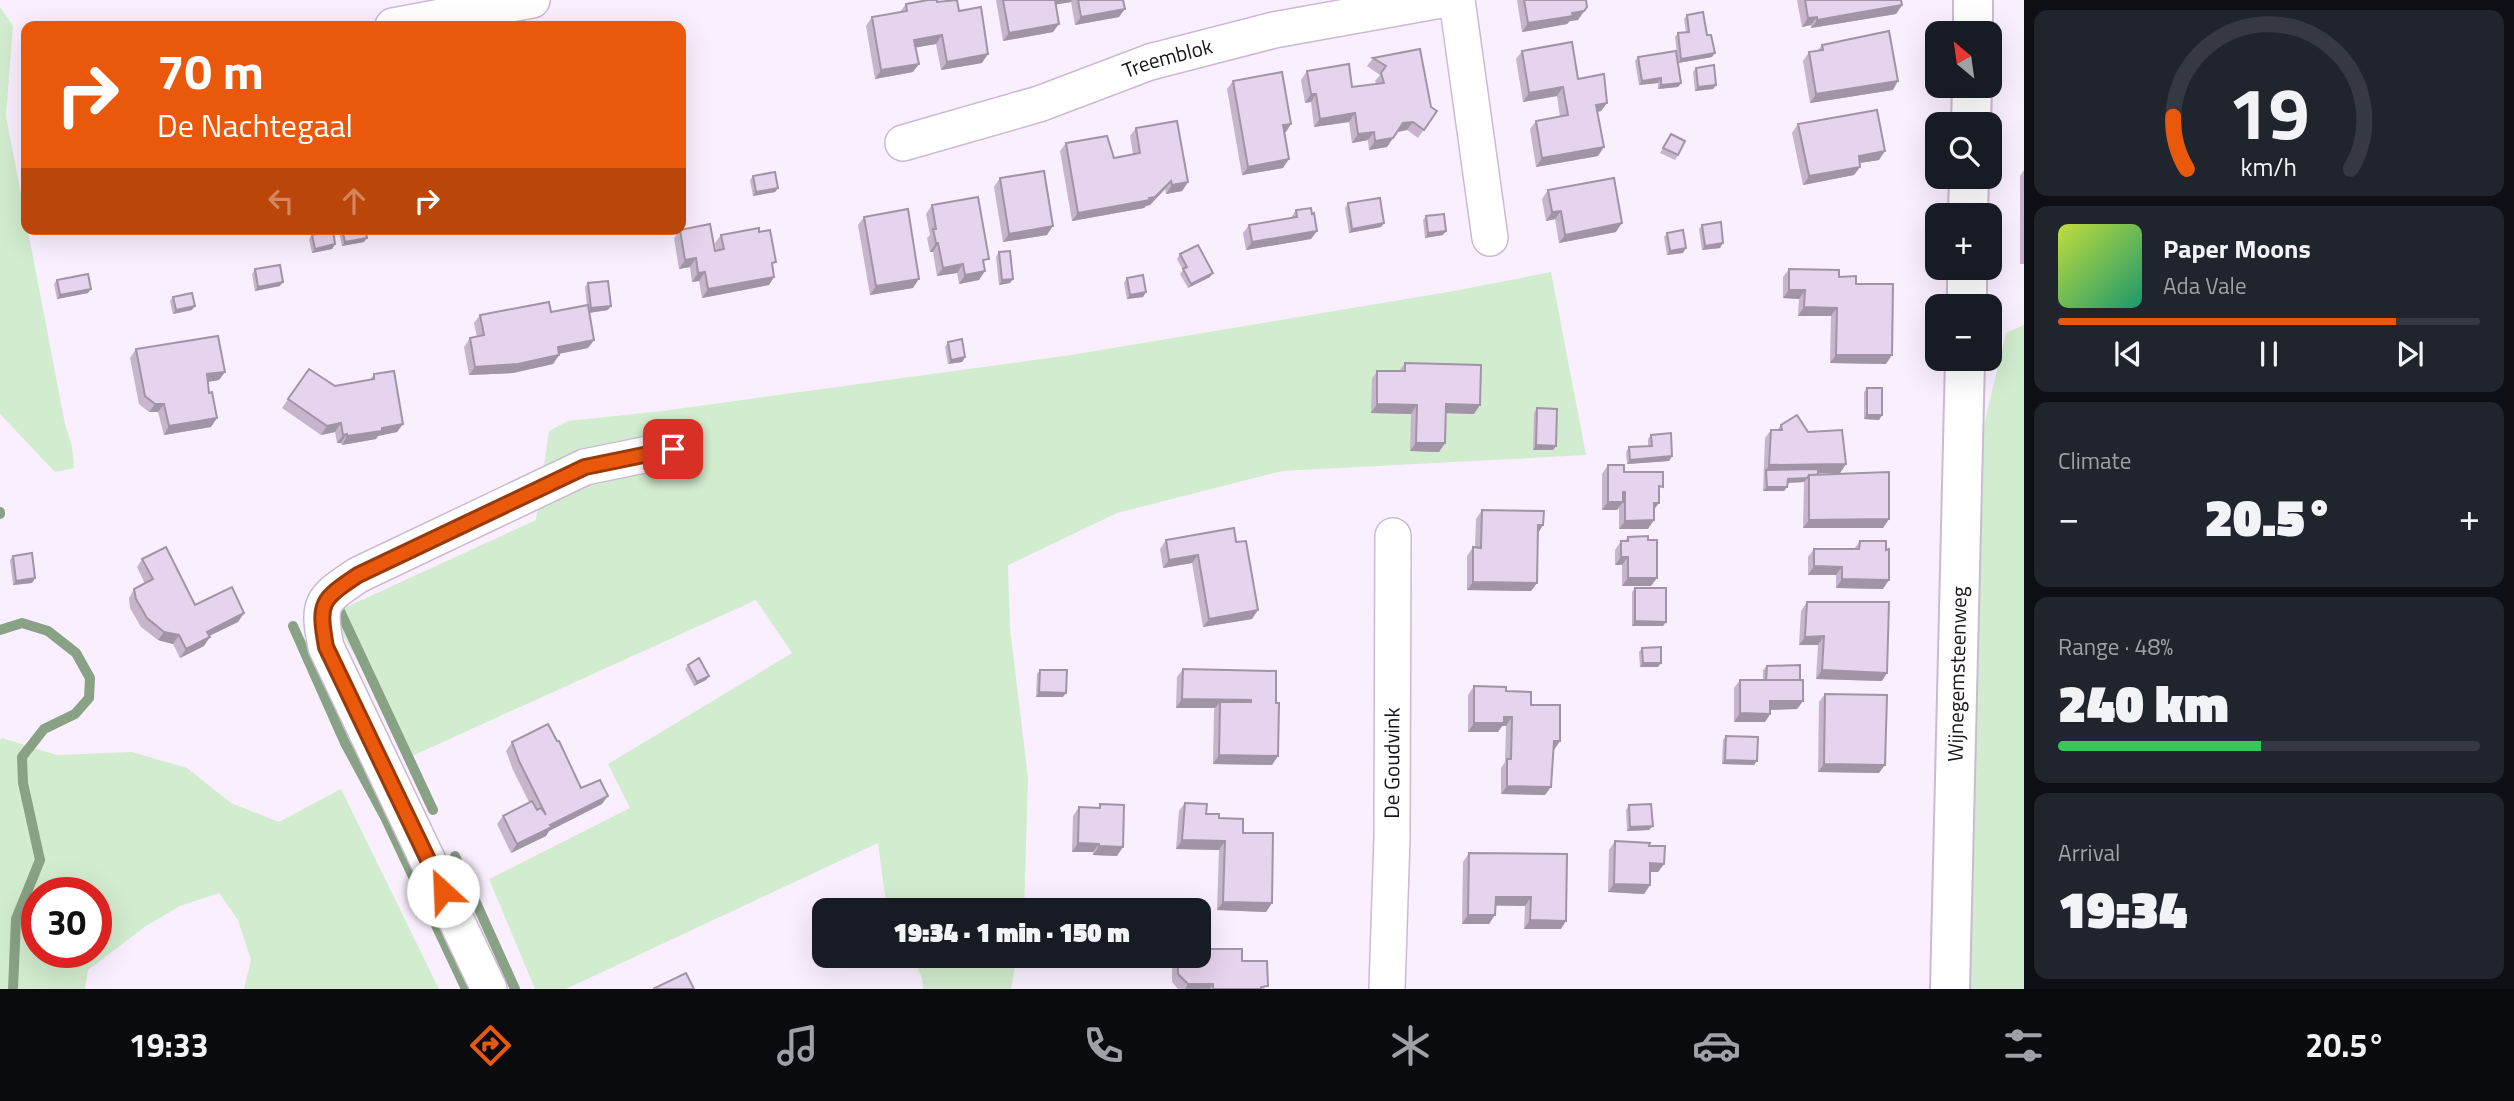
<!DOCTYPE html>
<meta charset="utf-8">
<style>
:root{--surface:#171b24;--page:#20242c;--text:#f1f3f6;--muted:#9ea1a6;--line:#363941;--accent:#ea580c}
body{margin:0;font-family:"Titillium Web",sans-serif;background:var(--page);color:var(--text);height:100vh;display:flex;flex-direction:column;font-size:26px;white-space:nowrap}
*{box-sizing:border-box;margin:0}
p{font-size:23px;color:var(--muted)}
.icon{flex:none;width:38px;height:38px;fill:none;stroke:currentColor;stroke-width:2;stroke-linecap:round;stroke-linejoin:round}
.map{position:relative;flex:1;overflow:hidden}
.drawer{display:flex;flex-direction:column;gap:10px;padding:10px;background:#0d0f14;width:490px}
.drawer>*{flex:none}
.banner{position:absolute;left:21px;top:21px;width:665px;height:214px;border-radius:14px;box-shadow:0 7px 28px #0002;background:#ea580c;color:#fff;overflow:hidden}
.needle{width:46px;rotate:331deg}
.controls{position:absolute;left:1925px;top:21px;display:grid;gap:14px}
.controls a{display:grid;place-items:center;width:77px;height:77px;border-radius:14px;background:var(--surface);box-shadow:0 7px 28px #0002;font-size:35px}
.speed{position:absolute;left:21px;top:877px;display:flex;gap:14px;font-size:35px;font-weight:700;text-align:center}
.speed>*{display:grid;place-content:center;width:91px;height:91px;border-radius:50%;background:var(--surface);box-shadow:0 7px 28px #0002;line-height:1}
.speed .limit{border:10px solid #d22;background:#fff;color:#111}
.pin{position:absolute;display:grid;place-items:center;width:60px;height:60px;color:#fff;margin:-30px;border-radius:14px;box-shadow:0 4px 10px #0006}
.me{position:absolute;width:77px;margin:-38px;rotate:335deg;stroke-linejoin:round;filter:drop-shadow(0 0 5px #0008)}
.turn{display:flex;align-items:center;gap:24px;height:147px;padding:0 21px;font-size:32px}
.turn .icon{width:91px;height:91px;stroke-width:2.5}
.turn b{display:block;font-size:49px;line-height:60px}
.lanes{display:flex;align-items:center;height:66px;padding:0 21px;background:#0003;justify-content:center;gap:35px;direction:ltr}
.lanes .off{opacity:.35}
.big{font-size:52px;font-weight:800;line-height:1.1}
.drawer .card{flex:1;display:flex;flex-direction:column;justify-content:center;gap:10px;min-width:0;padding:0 24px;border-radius:14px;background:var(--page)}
.drawer .dial{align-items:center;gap:0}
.dial svg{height:182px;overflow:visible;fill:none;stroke:var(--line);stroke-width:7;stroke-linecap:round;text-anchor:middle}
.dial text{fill:var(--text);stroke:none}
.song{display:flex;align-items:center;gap:21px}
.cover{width:84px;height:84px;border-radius:10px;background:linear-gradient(135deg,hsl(70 70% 55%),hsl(160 70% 35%))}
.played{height:7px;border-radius:4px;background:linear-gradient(90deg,var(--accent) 80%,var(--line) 80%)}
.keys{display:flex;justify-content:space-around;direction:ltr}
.heat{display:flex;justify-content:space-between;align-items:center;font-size:38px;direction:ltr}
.charge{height:10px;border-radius:5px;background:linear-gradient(90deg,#34c759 48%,var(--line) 0)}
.trip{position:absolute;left:812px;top:898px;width:399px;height:70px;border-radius:14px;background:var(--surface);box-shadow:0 7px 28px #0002;font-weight:800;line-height:70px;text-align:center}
.tabs{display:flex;height:112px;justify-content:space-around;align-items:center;background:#090b0e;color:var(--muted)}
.tabs .icon{width:49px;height:49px}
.tabs .on{color:var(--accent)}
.tabs b{font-size:32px;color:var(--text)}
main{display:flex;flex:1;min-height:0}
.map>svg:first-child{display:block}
</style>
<main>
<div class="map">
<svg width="2024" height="989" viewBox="0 0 2024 989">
<rect width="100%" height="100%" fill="#faeffe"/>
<!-- green -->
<g fill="#d2eccf" fill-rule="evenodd">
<polygon points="0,7 13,26 6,116 65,424 72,446 74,468 55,472 0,414"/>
<polygon points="1551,272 1586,455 1282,471 1117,513 1008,565 1010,628 1028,778 1024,910 891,910 885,896 878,843 566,989 535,989 489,879 630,808 608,764 792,653 756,600 412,756 331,614 536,520 549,431 568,421 662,411 1071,355 1454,291"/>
<polygon points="2024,325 2024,989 1962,989 1975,462 2006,333"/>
<path d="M2 738 57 755 132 752 187 768 231 803 279 822 341 789 439 989H244L251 960 238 920 219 893 180 906 146 926 88 970 85 989H0V740ZM96 892V952H37V892Z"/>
<polygon points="912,956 1017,956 1011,989 923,989 922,978"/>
</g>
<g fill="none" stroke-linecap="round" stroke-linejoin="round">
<!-- stream -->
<g stroke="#89a185" stroke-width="10">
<polyline points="0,512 0,514"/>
<polyline points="340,611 433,810"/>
<polyline points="293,626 345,743 385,817 466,989"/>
<polyline points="0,630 22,623 48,631 76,653 90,678 89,698 75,714 44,729 22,757 23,783 40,860 16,919 13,989"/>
<polyline points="455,856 515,989"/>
</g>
<defs>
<g id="minor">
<polyline points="1457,0 1490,238"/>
<polyline points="393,26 532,0"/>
<path id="s1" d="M903 143 1039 104 1150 62 1274 30 1441 0"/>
<path d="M489 989 326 647C317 602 321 600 358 575L585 467 673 449"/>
<path id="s2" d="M1387 989 1392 837 1393 536"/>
</g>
<g id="tertiary">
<polyline points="1973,33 1973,0"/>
<polyline points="1971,124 1972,86"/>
<polyline points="1968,215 1969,177"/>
<polyline points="1967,306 1967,268"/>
<path id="s3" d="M1950 989 1965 359"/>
</g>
</defs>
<!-- minor casing -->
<use href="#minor" stroke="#ccbad3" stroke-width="38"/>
<!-- tertiary casing -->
<use href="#tertiary" stroke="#ccbad3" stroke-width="42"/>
<!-- minor -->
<use href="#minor" stroke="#fff" stroke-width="35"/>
<!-- tertiary -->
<use href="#tertiary" stroke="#fff" stroke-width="38"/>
</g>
<!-- wall -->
<g fill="#c6b5cc">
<polygon points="996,0 1123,0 1119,17 1075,25 1071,2 1056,4 1053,32 1003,41"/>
<polygon points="1517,0 1586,0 1587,7 1578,20 1570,21 1567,24 1522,32"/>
<polygon points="1797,0 1901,0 1902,5 1896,14 1811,28 1811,25 1802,27"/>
<polygon points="937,2 959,11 982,63 941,70 936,44 916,47 913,72 875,79 866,26 872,17 900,12 906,4"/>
<polygon points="1687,15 1707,35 1712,57 1678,63 1681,83 1678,87 1658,89 1658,83 1639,85 1635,61 1638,57 1678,63 1675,37 1678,33 1686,32 1684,19"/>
<polygon points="1822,45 1893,90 1810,103 1803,61 1809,52 1818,50"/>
<polygon points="1420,49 1431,107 1437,111 1418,138 1407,130 1397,132 1387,147 1369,150 1368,140 1352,143 1349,122 1314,127 1311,102 1305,103 1301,80 1307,71 1352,87 1376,84 1375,81 1380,75 1367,66 1373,58"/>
<polygon points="1522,51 1578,79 1607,103 1601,111 1597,112 1598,156 1536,167 1530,129 1536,121 1560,117 1557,96 1523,102 1516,59"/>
<polygon points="1696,68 1716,85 1713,89 1695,91 1693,72"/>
<polygon points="1233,81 1286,132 1284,132 1283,168 1242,175 1227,89"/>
<polygon points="1798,124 1879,160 1860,163 1860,167 1854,175 1803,185 1792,133"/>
<polygon points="1136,128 1188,182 1182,191 1166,194 1165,189 1150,205 1146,206 1144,208 1072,221 1060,151 1066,143 1114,158 1133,154 1130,136"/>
<polygon points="1671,134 1678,155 1675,160 1660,153"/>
<polygon points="2024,170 2024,264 2020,264 2020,176"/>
<polygon points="753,176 778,188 775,192 753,196 750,180"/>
<polygon points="1000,178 1047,235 1003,242 994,187"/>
<polygon points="1548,190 1616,232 1559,243 1555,219 1546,221 1542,199"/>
<polygon points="1348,203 1384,223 1381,227 1349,233 1345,208"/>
<polygon points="932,205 984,266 979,280 959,284 957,273 937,276 933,252 930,252 927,238 930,235 926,214"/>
<polygon points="1296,210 1312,214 1317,231 1311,239 1246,250 1243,233 1249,225 1291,218"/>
<polygon points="1426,216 1443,235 1425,238 1423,220"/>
<polygon points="864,217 913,288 870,295 858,225"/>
<polygon points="1702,225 1720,248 1702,250 1699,229"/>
<polygon points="340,229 365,229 364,242 342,246 339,231"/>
<polygon points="680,230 715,251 716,250 715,243 721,235 759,232 773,266 774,277 769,285 702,298 699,281 692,282 690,267 679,269 674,238"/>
<polygon points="1667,233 1683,253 1667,255 1664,237"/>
<polygon points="312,235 335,244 332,249 312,253 309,239"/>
<polygon points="999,252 1013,279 1010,283 999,285 996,257"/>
<polygon points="1180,254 1210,277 1188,288 1180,274 1183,270 1177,259"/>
<polygon points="255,269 280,286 255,291 252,274"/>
<polygon points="1789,269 1839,277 1856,284 1886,364 1830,363 1831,316 1798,316 1799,299 1783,298 1783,277"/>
<polygon points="1127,278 1146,292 1143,297 1127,299 1124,283"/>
<polygon points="57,280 88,293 57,299 54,284"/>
<polygon points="588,283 608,310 589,313 594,340 588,348 559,354 559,355 553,364 513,373 469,375 464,347 470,338 477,337 474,323 480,315 551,312 587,306 585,287"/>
<polygon points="173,297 192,310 173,314 170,301"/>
<polygon points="948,342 965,357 962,362 948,364 945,347"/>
<polygon points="136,349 225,372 219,380 208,382 211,427 164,435 158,412 149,412 139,404 130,358"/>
<polygon points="1405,363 1474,414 1446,413 1445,443 1439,452 1410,451 1411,414 1371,413 1372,379 1377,371 1399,371"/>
<polygon points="309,369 335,386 370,380 374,374 403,424 397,432 378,436 376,439 342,445 341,443 337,443 335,432 321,435 282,408"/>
<polygon points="1867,388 1882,415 1879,420 1864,419 1864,392"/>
<polygon points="1537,408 1553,450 1533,450 1534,413"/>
<polygon points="1781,425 1808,432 1846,464 1840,473 1818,473 1818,475 1889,519 1883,528 1803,528 1804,482 1787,483 1787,487 1784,491 1763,491 1765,438 1771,430 1777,430"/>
<polygon points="1651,435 1672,456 1669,461 1627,464 1626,452 1629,447 1648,446 1648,439"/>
<polygon points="1608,465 1624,472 1659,492 1648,529 1619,529 1619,507 1617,510 1602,510 1602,474"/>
<polygon points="1482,510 1543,525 1538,533 1537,583 1531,591 1467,590 1467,556 1473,547 1475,547 1476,519"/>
<polygon points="1234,528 1252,619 1203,627 1192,563 1163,568 1160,549 1166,540"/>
<polygon points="1628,537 1651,586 1622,586 1622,565 1615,565 1615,550 1621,541 1625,541"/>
<polygon points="1860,541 1883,589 1836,588 1836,575 1808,575 1808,557 1814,549 1854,549"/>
<polygon points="13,556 35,578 32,583 13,585 10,560"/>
<polygon points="142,559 195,605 244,613 238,622 209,636 204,646 180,658 173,644 158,640 141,627 130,608 129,598 134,589 145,584 137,567"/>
<polygon points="1635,588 1666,622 1663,626 1632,626 1632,592"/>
<polygon points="1807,602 1882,681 1816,679 1818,645 1799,645 1801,611"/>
<polygon points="1642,648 1658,667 1640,667 1639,652"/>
<polygon points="688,665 709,676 706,680 694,686 685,669"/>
<polygon points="1767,666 1800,680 1803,701 1797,709 1770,710 1770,714 1765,722 1734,722 1734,688 1740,680 1763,680 1763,670"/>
<polygon points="1183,669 1276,703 1278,756 1272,765 1213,764 1214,710 1215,708 1176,708 1177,677"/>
<polygon points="1040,670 1063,697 1036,697 1037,674"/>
<polygon points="1474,686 1506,691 1531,705 1553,750 1545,795 1501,794 1501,768 1505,762 1506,726 1502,726 1498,732 1468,732 1468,695"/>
<polygon points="1825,694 1879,773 1818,772 1819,702"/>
<polygon points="1726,736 1754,765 1722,764 1723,740"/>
<polygon points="512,742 581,788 602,804 549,831 546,836 511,853 497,824 503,816 529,802 513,770 506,751"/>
<polygon points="1185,803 1206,814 1219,818 1243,833 1272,903 1266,912 1217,910 1219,850 1176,849 1179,811"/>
<polygon points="1100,804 1117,856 1093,855 1093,852 1072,852 1073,816 1079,807 1098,808"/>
<polygon points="1629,805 1649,830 1627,831 1626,810"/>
<polygon points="1615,841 1649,846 1664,864 1658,872 1650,872 1650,885 1644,894 1608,892 1609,850"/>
<polygon points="1469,853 1567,854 1561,929 1524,929 1525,906 1495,906 1489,924 1462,924 1463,862"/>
<polygon points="1178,959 1242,961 1265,989 1178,989 1172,982 1172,967"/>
</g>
<!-- shaded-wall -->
<g fill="#a194a6">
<polygon points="1052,0 1072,0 1071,2 1048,6"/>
<polygon points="1902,5 1896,14 1811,28 1817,20"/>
<polygon points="1125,9 1119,17 1075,25 1081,17"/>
<polygon points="1584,11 1578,20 1570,21 1567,24 1522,32 1528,23 1572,13"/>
<polygon points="1817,17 1811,25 1802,27 1808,18"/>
<polygon points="1059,24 1053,32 1003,41 1009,33"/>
<polygon points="942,35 936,44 908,49 914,40"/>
<polygon points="1715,53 1712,57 1678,63 1681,59"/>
<polygon points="988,54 982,63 941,70 947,62"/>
<polygon points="919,64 913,72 875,79 881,70"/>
<polygon points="1661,78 1658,83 1639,85 1642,81"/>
<polygon points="1898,81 1893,90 1810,103 1816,94"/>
<polygon points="1681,83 1678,87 1658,89 1661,85"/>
<polygon points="1716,85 1713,89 1695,91 1698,87"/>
<polygon points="1563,87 1557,96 1523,102 1529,93"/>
<polygon points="1311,94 1316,94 1311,102 1305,103"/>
<polygon points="1607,103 1601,111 1590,113 1596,105"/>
<polygon points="1355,113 1349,122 1314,127 1320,119"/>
<polygon points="1413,122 1407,130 1397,132 1403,123"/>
<polygon points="1291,124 1286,132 1277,134 1283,125"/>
<polygon points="1374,132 1368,140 1352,143 1358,134"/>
<polygon points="1393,138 1387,147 1369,150 1375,141"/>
<polygon points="1604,147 1598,156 1536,167 1542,158"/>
<polygon points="1885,151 1879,160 1853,164 1859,156"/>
<polygon points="1289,159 1283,168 1242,175 1248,167"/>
<polygon points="1860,167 1854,175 1803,185 1809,176"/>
<polygon points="1171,181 1165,189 1150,205 1146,206 1144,208 1072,221 1078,213 1149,198"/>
<polygon points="1188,182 1182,191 1166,194 1172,185"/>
<polygon points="778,188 775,192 753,196 756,192"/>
<polygon points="1561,211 1555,219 1546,221 1552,212"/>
<polygon points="1384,223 1381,227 1349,233 1352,229"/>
<polygon points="1622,223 1616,232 1559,243 1565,235"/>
<polygon points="1053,226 1047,235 1003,242 1009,234"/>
<polygon points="1317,231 1311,239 1246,250 1252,242"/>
<polygon points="1446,231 1443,235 1425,238 1428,233"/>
<polygon points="367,238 364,242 342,246 345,242"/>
<polygon points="936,243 938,243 933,252 930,252"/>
<polygon points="1723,243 1720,248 1702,250 1705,246"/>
<polygon points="335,244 332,249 312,253 315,249"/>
<polygon points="1686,248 1683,253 1667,255 1670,251"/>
<polygon points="696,258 690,267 679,269 685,260"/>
<polygon points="963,264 957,273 937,276 943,268"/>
<polygon points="985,271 979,280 959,284 965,275"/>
<polygon points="705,272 699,281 692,282 698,273"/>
<polygon points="1213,273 1210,277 1188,288 1191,284"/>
<polygon points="774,277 769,285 702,298 708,289"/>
<polygon points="919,279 913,288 870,295 876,286"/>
<polygon points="1013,279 1010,283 999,285 1002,280"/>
<polygon points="283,282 280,286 255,291 258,287"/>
<polygon points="91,289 88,293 57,299 60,295"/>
<polygon points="1789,290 1805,290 1799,299 1783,298"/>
<polygon points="1146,292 1143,297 1127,299 1130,295"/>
<polygon points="195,306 192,310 173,314 176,310"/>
<polygon points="611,306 608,310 588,313 591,308"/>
<polygon points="1804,307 1837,308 1831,316 1798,316"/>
<polygon points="594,340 588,348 552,355 558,347"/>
<polygon points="559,355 553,364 513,373 469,375 475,367"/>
<polygon points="1836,355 1892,355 1886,364 1830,363"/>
<polygon points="965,357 962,362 948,364 951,360"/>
<polygon points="225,372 219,380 201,383 207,374"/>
<polygon points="155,404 164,404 158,412 149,412"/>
<polygon points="1377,404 1417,405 1411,414 1371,413"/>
<polygon points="1446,404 1480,405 1474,414 1440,413"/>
<polygon points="1867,415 1882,415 1879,420 1864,419"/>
<polygon points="217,418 211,427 164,435 169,426"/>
<polygon points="341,423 335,432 321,435 327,426"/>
<polygon points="403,424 397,432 378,436 376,439 342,445 347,436"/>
<polygon points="347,434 341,443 337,443 343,435"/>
<polygon points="1416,443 1445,443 1439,452 1410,451"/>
<polygon points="1536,445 1556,446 1553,450 1533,450"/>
<polygon points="1672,456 1669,461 1627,464 1630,460"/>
<polygon points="1846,464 1840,473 1766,474 1766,470 1769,465"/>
<polygon points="1807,478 1804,482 1785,483 1788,479"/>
<polygon points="1767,487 1787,487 1784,491 1763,491"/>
<polygon points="1608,502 1623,502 1617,510 1602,510"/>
<polygon points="1654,503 1659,503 1653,511"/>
<polygon points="1889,519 1883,528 1803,528 1809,520"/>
<polygon points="1654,520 1648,529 1619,529 1625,521"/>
<polygon points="1538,525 1543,525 1538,533"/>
<polygon points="1198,555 1192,563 1163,568 1169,560"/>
<polygon points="1621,557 1628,557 1622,565 1615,565"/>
<polygon points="1814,566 1842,567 1836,575 1808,575"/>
<polygon points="35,578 32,583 13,585 16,581"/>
<polygon points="1628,578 1657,578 1651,586 1622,586"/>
<polygon points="1842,579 1889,580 1883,589 1836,588"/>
<polygon points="1473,582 1537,583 1531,591 1467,590"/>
<polygon points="1258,610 1252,619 1203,627 1209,619"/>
<polygon points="244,613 238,622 201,640 207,632"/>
<polygon points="1635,621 1666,622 1663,626 1632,626"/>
<polygon points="164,632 179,635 173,644 158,640"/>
<polygon points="1824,636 1818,645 1799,645 1805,637"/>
<polygon points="210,637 204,646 180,658 186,649"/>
<polygon points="1643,663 1661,663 1658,667 1640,667"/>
<polygon points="1822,670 1887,673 1882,681 1816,679"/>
<polygon points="709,676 706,680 694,686 697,682"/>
<polygon points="1039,692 1066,693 1063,697 1036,697"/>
<polygon points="1182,699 1251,700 1245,709 1220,702 1215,708 1176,708"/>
<polygon points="1770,701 1803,701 1797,709 1764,710"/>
<polygon points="1740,713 1770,714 1765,722 1734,722"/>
<polygon points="1504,717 1512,717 1506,726 1502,726 1498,732 1468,732 1474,723"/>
<polygon points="1554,741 1560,741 1554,750"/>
<polygon points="1219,755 1278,756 1272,765 1213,764"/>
<polygon points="1725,760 1757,761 1754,765 1722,764"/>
<polygon points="1824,764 1885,765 1879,773 1818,772"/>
<polygon points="1507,786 1551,787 1545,795 1501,794"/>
<polygon points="608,796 602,804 549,831 546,836 511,853 517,844 550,825"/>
<polygon points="1653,826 1649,830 1627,831 1630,827"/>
<polygon points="1182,840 1225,841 1219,850 1176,849"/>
<polygon points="1078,843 1099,844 1093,852 1072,852"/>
<polygon points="1099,846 1123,847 1117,856 1093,855"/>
<polygon points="1650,863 1664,864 1658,872 1644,872"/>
<polygon points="1614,884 1650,885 1644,894 1608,892"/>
<polygon points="1496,897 1531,897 1525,906 1490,905"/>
<polygon points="1223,902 1272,903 1266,912 1217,910"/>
<polygon points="1468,915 1495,915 1489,924 1462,924"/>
<polygon points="1530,920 1566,921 1561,929 1524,929"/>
<polygon points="1188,984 1213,984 1210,989 1185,989"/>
</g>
<!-- building -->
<g fill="#e6d3ed" stroke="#a194a6" stroke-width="2">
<polygon points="928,0 937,0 937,2 957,0 959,11 981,7 988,54 947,62 942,35 914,40 919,64 881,70 872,17 907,11 906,4"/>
<polygon points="1003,0 1055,0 1059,24 1009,33"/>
<polygon points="1078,0 1123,0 1125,9 1081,17"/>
<polygon points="1524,0 1586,0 1587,7 1584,11 1572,13 1573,16 1528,23"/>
<polygon points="1805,0 1901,0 1902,5 1817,20 1817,17 1808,18"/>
<polygon points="1703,12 1707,35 1711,35 1715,53 1681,59 1678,33 1689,32 1687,15"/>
<polygon points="1889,31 1898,81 1816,94 1809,52 1823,50 1822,45"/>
<polygon points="1572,42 1578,79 1604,74 1607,103 1596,105 1604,147 1542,158 1536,121 1568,115 1563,87 1529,93 1522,51"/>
<polygon points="1420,49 1431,107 1437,111 1424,130 1413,122 1403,123 1393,138 1375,141 1374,132 1358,134 1355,113 1320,119 1316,94 1311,94 1307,71 1349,64 1352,87 1384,83 1381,73 1386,66 1373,58"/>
<polygon points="1676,51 1681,83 1661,85 1661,78 1642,81 1638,57"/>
<polygon points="1714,65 1716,85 1698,87 1696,68"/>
<polygon points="1282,72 1291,124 1283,125 1289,159 1248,167 1233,81"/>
<polygon points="1877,110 1885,151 1859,156 1860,167 1809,176 1798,124"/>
<polygon points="1177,121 1188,182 1172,185 1171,181 1155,197 1149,198 1150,200 1078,213 1066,143 1107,136 1114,158 1140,153 1136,128"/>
<polygon points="1671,134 1685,141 1678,155 1663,148"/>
<polygon points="1044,171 1053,226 1009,234 1000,178"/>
<polygon points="775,172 778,188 756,192 753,176"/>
<polygon points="1614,178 1622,223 1565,235 1561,211 1552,212 1548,190"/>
<polygon points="978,197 989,259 983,260 985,271 965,275 963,264 943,268 938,243 936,243 933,229 936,229 932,205"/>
<polygon points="1380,198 1384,223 1352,229 1348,203"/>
<polygon points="1311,208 1312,214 1314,213 1317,231 1252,242 1249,225 1297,217 1296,210"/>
<polygon points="908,209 919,279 876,286 864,217"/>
<polygon points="1444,214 1446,231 1428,233 1426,216"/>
<polygon points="1721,222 1723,243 1705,246 1702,225"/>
<polygon points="710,224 715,251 724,249 721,235 759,228 759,232 770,230 776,262 772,263 774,277 708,289 705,272 698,273 696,258 685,260 680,230"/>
<polygon points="342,229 365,229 367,238 345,242"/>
<polygon points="333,230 335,244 315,249 312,235"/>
<polygon points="1683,230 1686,248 1670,251 1667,233"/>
<polygon points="1198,245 1213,273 1191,284 1183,269 1187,267 1180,254"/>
<polygon points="1010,251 1013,279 1002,280 999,252"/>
<polygon points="280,265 283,282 258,287 255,269"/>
<polygon points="1789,269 1839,270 1839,277 1856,276 1856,284 1893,284 1892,355 1836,355 1837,308 1804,307 1805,290 1789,290"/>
<polygon points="88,274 91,289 60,295 57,280"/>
<polygon points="1143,275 1146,292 1130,295 1127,278"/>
<polygon points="608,281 611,306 591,308 588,283"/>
<polygon points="192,293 195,306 176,310 173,297"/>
<polygon points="549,302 551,312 588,305 594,340 558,347 559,355 518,364 475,367 470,338 484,335 480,315"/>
<polygon points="218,336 225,372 207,374 209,393 212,392 217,418 169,426 164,404 155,404 145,396 136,349"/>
<polygon points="962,339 965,357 951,360 948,342"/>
<polygon points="1405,363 1481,365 1480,405 1446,404 1445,443 1416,443 1417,405 1377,404 1377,371 1405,371"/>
<polygon points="309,369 335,386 374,379 374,374 394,371 403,424 382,428 382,431 347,436 347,434 343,435 341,423 327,426 288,399"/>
<rect x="1867" y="388" width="15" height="27"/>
<polygon points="1537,408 1557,409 1556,446 1536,445"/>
<polygon points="1797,415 1808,432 1842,430 1846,464 1769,465 1771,430 1782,430 1781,425"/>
<polygon points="1671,433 1672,456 1630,460 1629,447 1652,446 1651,435"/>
<polygon points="1608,465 1624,465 1624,472 1663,472 1663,487 1659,486 1659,503 1654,503 1654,520 1625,521 1625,492 1623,492 1623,502 1608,502"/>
<polygon points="1818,469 1818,475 1809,475 1807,478 1788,479 1787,487 1767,487 1766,470"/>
<polygon points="1889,472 1889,519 1809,520 1809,475"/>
<polygon points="1482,510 1544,511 1543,525 1538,525 1537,583 1473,582 1473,547 1481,548"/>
<polygon points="1234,528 1236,542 1246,541 1258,610 1209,619 1198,555 1169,560 1166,540"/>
<polygon points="1648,536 1648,540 1657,540 1657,578 1628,578 1628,557 1621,557 1621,541 1628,541 1628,537"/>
<polygon points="1860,541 1886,541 1886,550 1889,549 1889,580 1842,579 1842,567 1814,566 1814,549 1859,549"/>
<polygon points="166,547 195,605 232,587 244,613 207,632 210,637 186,649 179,635 164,632 147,618 136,599 134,589 153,579 142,559"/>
<polygon points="32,553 35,578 16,581 13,556"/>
<polygon points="1635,588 1666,588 1666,622 1635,621"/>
<polygon points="1807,602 1889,602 1887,673 1822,670 1824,636 1805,637"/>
<polygon points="1661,647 1661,663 1643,663 1642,648"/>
<polygon points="699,658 709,676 697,682 688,665"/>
<polygon points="1800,665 1800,680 1766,680 1767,666"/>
<polygon points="1183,669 1276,671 1276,703 1279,703 1278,756 1219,755 1220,702 1251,702 1251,700 1182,699"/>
<polygon points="1040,670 1067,670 1066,693 1039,692"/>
<polygon points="1740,680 1803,680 1803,701 1770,701 1770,714 1740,713"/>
<polygon points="1474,686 1506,687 1506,691 1531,692 1531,705 1560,705 1560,741 1554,741 1551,787 1507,786 1507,759 1511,759 1512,717 1504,717 1504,723 1474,723"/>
<polygon points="1825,694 1887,695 1885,765 1824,764"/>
<polygon points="548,724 557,741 559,741 581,788 600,780 608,796 550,825 552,827 517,844 503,816 532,801 537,810 541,808 546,815 519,761 512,742"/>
<polygon points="1726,736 1758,737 1757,761 1725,760"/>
<polygon points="1185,803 1207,804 1206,814 1219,814 1219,818 1243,819 1243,833 1273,833 1272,903 1223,902 1225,841 1182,840"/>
<polygon points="1100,804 1124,805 1123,847 1099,846 1099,844 1078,843 1079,807 1100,808"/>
<polygon points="1651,804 1653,826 1630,827 1629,805"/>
<polygon points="1615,841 1650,843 1649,846 1665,846 1664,864 1650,863 1650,885 1614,884"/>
<polygon points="1469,853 1567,854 1566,921 1530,920 1531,897 1496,897 1495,915 1468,915"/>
<polygon points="1199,949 1242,949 1242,961 1267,961 1268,986 1261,987 1261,989 1213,989 1213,984 1188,984 1178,974 1178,959 1181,956 1199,956"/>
<polygon points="686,973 694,989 653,989"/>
</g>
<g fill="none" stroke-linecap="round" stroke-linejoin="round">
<defs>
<path id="route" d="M443 891 326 647C318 602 321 600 358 575L585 467 673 449"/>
</defs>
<!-- route casing -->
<use href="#route" stroke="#983908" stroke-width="18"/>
<!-- route -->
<use href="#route" stroke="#ea580c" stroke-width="12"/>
</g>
<g text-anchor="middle" stroke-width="5" stroke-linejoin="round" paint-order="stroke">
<!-- street labels -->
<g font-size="21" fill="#18121b" stroke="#faeffe">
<text dy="7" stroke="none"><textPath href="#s1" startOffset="278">Treemblok</textPath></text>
<text dy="7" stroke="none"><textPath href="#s3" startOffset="315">Wijnegemsteenweg</textPath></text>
<text dy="7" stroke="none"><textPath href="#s2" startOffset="226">De Goudvink</textPath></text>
</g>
</g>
</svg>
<div class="controls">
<a><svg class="needle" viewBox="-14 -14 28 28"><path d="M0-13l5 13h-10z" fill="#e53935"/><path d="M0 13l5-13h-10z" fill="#9ea1a6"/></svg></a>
<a><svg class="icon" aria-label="search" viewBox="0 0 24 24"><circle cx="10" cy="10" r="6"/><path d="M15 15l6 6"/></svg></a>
<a>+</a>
<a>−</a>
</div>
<div class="speed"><div class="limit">30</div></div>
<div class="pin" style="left:673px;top:449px;background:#d93025"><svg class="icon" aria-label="arrive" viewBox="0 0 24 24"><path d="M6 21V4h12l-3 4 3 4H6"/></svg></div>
<svg class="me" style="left:443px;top:891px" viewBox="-20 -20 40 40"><circle r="19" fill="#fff"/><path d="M0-13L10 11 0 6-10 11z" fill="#ea580c"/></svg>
<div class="trip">19:34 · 1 min · 150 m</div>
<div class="banner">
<div class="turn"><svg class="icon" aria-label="right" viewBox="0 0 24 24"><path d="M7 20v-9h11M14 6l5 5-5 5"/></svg><div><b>70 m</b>De Nachtegaal</div></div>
<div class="lanes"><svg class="icon off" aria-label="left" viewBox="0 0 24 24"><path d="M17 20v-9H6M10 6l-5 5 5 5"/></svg><svg class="icon off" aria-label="ahead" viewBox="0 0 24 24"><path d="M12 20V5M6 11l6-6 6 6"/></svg><svg class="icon" aria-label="right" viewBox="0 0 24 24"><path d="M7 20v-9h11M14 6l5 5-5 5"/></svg></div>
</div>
</div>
<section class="drawer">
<div class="card dial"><svg viewBox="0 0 100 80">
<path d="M14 69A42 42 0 1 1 86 69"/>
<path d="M14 69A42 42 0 0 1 8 46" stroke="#ea580c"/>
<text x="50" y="56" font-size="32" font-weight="700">19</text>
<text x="50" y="72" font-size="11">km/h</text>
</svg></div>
<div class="card">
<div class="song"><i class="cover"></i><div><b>Paper Moons</b><p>Ada Vale</p></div></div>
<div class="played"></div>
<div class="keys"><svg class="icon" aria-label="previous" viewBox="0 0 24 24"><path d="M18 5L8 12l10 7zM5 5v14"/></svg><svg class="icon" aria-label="pause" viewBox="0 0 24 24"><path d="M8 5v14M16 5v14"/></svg><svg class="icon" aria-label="next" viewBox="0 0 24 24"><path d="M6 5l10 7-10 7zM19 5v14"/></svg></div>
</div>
<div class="card"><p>Climate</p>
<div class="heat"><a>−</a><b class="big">20.5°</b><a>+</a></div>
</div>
<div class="card"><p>Range · 48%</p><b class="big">240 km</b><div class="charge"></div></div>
<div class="card"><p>Arrival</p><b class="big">19:34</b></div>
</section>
</main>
<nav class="tabs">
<b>19:33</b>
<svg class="icon on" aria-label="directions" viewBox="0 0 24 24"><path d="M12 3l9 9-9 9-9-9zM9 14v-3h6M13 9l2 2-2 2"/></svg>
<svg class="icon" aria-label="music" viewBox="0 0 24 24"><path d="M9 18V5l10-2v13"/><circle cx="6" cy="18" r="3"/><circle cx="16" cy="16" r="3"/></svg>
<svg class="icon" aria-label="phone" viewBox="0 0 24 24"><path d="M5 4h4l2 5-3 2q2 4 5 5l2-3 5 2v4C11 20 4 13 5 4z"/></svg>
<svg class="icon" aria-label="climate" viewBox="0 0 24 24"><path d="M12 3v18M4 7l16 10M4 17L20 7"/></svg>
<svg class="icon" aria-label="car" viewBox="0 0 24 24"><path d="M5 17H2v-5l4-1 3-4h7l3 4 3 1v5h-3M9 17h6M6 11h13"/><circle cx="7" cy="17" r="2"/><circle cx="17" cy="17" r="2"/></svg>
<svg class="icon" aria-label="filters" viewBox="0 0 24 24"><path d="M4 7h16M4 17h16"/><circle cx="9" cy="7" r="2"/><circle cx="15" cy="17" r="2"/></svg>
<b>20.5°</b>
</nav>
